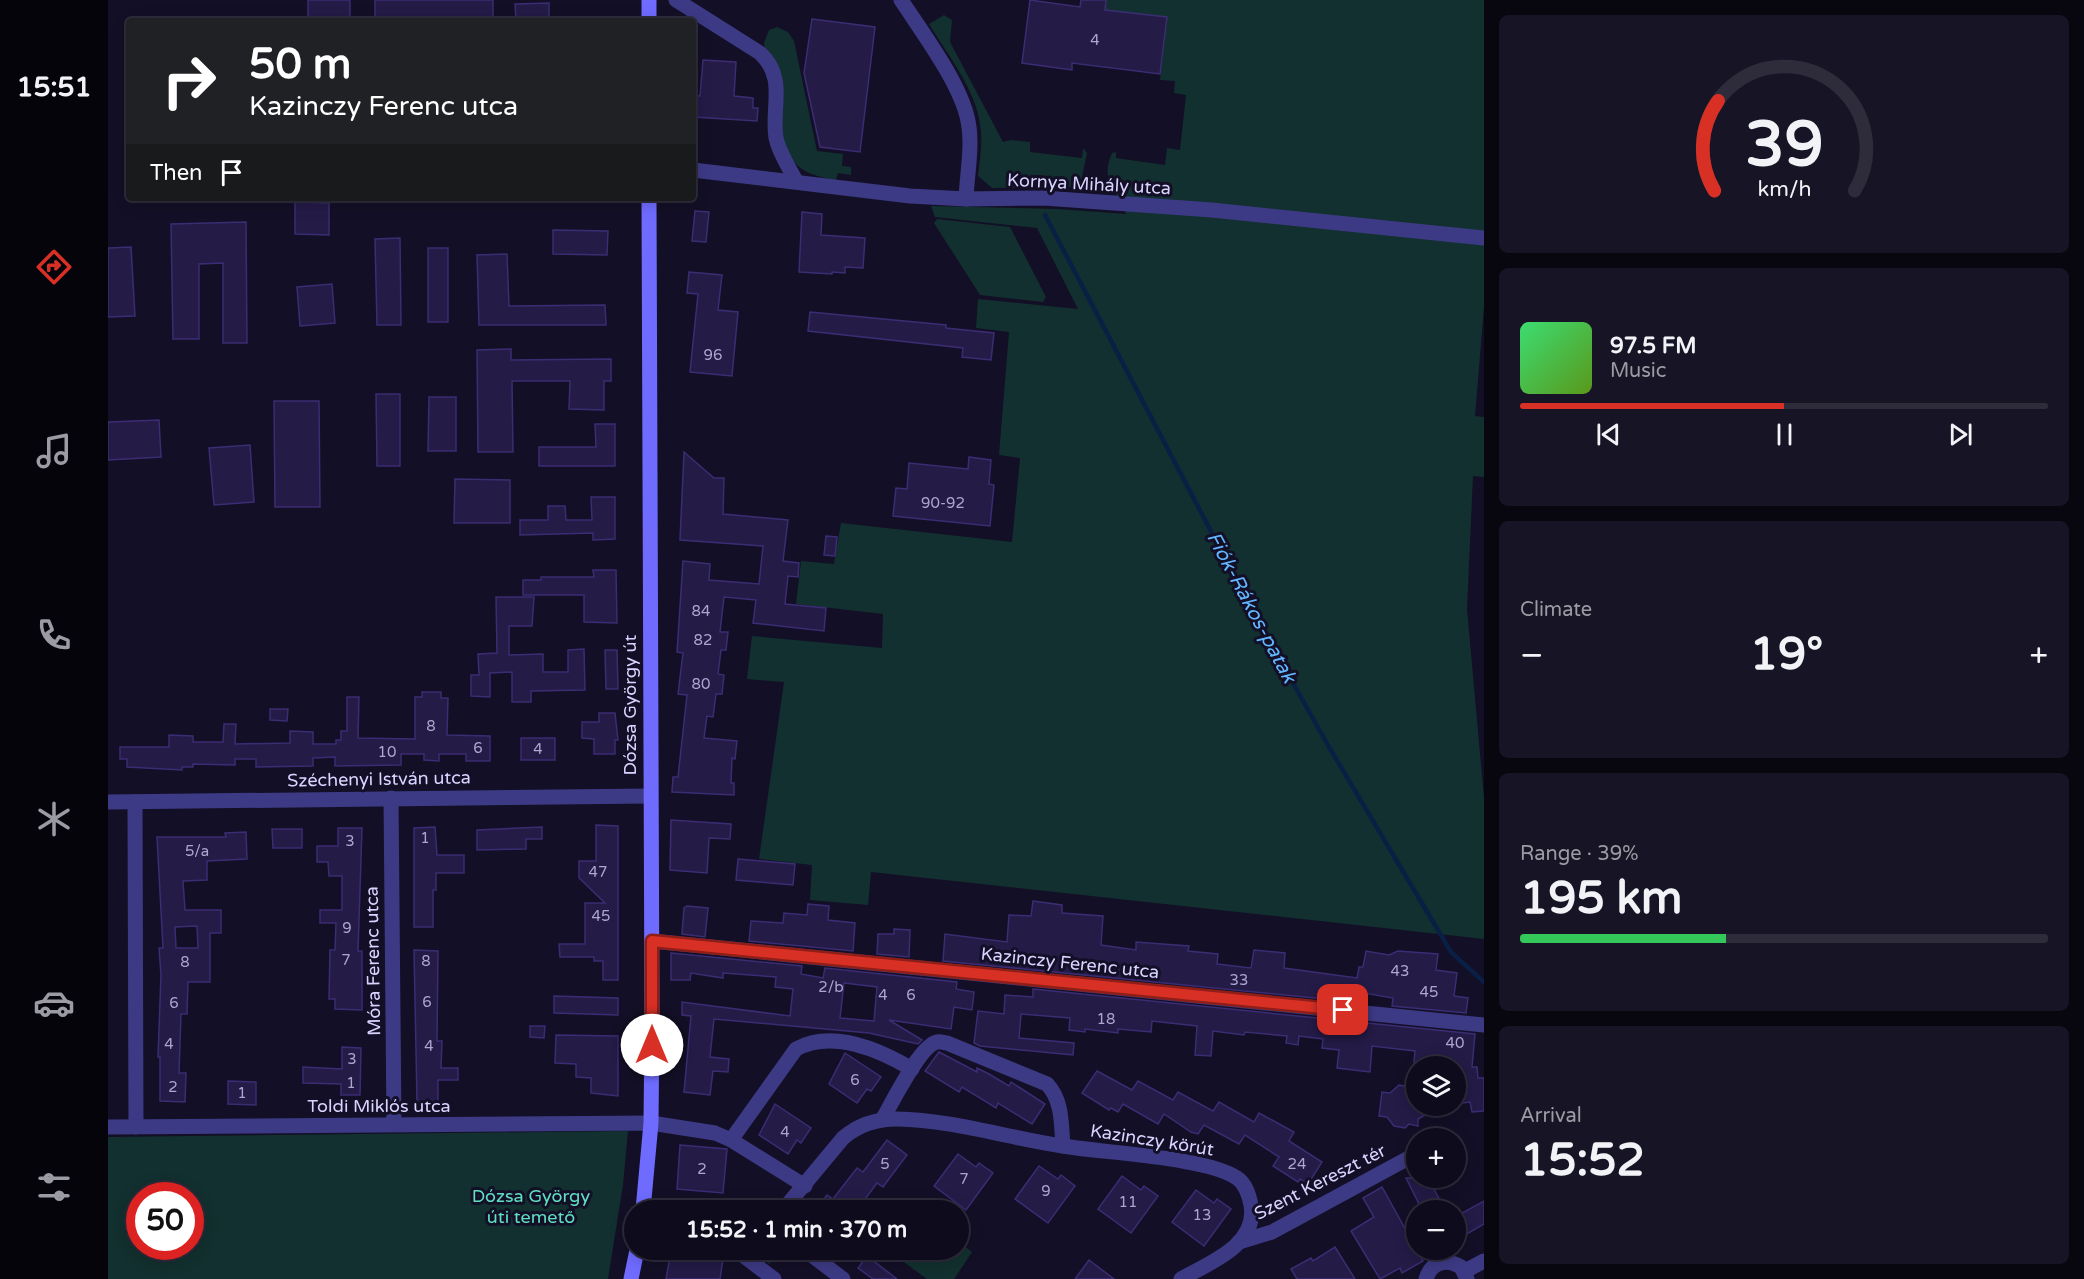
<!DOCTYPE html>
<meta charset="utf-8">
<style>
:root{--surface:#0e0b1c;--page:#171425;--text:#f1f3f6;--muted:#9b9ba3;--line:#2e2b3b;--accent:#d93025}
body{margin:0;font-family:"Varela Round",sans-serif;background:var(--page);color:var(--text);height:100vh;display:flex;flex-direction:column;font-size:22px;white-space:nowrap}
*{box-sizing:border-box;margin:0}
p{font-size:20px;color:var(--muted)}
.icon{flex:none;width:33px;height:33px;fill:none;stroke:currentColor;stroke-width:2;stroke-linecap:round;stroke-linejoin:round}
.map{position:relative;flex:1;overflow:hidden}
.side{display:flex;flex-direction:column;gap:15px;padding:15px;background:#08060f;width:600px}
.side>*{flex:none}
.hud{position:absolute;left:18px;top:18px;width:570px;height:183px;border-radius:6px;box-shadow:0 3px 15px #0003,0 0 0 2px var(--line);background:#202124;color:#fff;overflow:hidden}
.tools{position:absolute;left:1298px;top:1056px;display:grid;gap:12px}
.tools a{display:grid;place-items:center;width:60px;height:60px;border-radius:50%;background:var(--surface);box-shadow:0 3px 15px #0003,0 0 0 2px var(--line);font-size:30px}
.speed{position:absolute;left:18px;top:1182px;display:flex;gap:12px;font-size:30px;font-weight:700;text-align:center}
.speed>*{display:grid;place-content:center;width:78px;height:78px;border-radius:50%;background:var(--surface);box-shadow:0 3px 15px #0003,0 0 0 2px var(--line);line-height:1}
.speed .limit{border:9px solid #d22;background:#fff;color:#111}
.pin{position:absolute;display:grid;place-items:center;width:51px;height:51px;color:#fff;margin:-26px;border-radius:12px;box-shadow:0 3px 9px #0006}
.me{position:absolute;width:66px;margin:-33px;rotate:0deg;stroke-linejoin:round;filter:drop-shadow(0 0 4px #0008)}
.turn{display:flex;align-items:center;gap:21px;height:126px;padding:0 24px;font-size:27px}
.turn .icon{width:78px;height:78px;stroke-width:2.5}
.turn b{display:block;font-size:42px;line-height:51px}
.then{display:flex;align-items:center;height:57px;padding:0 24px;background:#0003;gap:12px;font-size:22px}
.big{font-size:45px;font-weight:700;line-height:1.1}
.side .widget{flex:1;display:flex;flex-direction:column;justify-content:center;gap:9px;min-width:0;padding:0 21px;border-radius:9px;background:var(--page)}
.side .dial{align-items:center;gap:0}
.dial svg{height:156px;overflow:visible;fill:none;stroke:var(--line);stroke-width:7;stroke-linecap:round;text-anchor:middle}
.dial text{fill:var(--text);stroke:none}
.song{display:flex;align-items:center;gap:18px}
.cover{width:72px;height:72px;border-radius:9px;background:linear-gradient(135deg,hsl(140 70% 55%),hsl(90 70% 35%))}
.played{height:6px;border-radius:3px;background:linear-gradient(90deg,var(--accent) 50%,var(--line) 50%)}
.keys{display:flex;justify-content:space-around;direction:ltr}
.heat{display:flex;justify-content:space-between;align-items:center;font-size:33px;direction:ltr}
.charge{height:9px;border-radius:4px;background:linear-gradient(90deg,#34c759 39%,var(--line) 0)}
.trip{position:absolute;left:516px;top:1200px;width:345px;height:60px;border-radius:30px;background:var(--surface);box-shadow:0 3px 15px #0003,0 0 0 2px var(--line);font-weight:700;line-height:60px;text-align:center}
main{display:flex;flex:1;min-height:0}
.menu{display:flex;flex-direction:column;width:108px;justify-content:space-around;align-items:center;background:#06040b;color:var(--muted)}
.menu .icon{width:42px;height:42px}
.menu .current{color:var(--accent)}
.menu b{font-size:27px;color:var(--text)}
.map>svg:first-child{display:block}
</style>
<main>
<nav class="menu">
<b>15:51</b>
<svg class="icon current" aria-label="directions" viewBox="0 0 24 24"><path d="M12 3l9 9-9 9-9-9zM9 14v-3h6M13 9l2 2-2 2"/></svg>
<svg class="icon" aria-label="music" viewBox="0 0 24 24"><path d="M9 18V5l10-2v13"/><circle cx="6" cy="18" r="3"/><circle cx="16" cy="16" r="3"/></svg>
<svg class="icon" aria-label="phone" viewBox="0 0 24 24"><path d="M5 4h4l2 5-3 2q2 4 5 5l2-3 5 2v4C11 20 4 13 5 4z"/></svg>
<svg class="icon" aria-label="climate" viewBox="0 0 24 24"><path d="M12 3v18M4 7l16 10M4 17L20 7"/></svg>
<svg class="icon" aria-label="car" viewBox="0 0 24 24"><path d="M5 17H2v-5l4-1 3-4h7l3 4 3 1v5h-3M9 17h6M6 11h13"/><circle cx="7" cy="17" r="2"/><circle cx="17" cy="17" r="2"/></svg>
<svg class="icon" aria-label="filters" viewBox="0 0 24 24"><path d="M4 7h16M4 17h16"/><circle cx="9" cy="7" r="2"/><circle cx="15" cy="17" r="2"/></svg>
</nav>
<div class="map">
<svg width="1376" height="1279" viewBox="0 0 1376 1279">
<rect width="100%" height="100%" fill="#130f26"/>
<!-- green -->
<g fill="#12302f" fill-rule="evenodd">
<path d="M998 0H1376V307L1367 416 1376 417V477L1365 476 1359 609 1376 798V939L763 872 760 905 702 900 704 865 651 859 676 682 639 679 644 636 774 648 775 614 688 604 693 561 726 564 733 523 904 542 912 458 891 455 901 332 868 328 870 299 970 309 929 228 827 217 823 206 950 209 1018 214C1010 191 991 181 1004 153L1008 152V158L1057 165 1059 148 1072 150 1078 95 1066 93 1067 81 1052 80 1059 18 997 10Z"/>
<path d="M836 15 844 20 842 42 895 142 903 140 922 142V152L974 158 975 148 979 153 972 187 884 188 870 176C872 159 875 141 872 124 867 88 839 54 821 24Z"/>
<path d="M669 27 680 32 686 41 709 151 735 154 734 166 743 167V175L730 173 728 180C673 172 675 144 667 97 663 79 658 60 656 43L661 30Z"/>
<polygon points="829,219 902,227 938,297 935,302 872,295 826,223"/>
<path d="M520 1131 515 1185 500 1279H0V1137ZM32 1196H82V1246H32Z"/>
<polygon points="851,1242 864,1252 846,1279 819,1279 785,1254 784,1250 850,1250"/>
<polygon points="644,1250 672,1250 661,1264"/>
</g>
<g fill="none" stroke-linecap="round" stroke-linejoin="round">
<!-- stream -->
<polyline stroke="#0a1f44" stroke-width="4.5" points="937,215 1149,619 1221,747 1343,952 1376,982"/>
</g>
<!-- building -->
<g fill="#241b47" stroke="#3b2d73" stroke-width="1.5" fill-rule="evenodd">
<rect x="200" y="0" width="42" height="21"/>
<rect x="267" y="0" width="118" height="21"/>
<polygon points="922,0 972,7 973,0 998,0 997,10 1059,17 1052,74 964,63 964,70 914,63"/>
<polygon points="441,3 441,21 408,21 407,4"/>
<polygon points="704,19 767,27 752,152 712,147 696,73"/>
<polygon points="595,60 628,62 626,96 645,98 645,108 650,108 649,121 585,117 585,96 592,96"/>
<polygon points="187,202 221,203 221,235 187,234"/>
<polygon points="587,211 601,212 598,242 584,241"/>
<polygon points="694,212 714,214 713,235 757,238 755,268 737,267 737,273 724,272 724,274 691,272"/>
<polygon points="138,222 139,343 115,343 115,263 91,264 91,339 65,339 63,224"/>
<polygon points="445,230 500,231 499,255 445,254"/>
<polygon points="292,238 293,325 269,325 267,239"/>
<polygon points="23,247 27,316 0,317 0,248"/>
<rect x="320" y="248" width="20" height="74"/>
<polygon points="399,254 401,306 497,305 498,325 371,325 369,255"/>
<polygon points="581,272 614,275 610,310 630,312 624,376 582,372 590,294 579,293"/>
<polygon points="224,284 227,323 192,326 189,287"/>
<polygon points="702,312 838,325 838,328 886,333 883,360 854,357 855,348 700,331"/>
<polygon points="403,349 403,360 503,359 503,381 496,381 496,410 461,409 462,381 404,381 405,452 370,452 369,350"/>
<polygon points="268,394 292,394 292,466 269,466"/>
<polygon points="321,397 348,397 348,451 320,451"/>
<polygon points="166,401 211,401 212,507 167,507"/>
<polygon points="51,420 53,457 0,460 0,422"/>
<polygon points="487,424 507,424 507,466 431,466 431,447 488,447"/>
<polygon points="142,445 146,502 106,505 101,448"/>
<polygon points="576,452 606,478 616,478 615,514 680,520 675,561 691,563 690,577 680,576 677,604 718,608 716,631 645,623 648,600 616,597 612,632 620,632 618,650 613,650 610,674 616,675 614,694 608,694 605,717 599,716 596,738 629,741 627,759 624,758 623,783 626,783 626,795 564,792 565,777 570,777 579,695 570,694 575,653 569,652 575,561 602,564 601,580 651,584 655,546 572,540"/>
<polygon points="861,457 883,460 881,484 886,485 882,526 785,516 788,488 799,489 801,463 860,469"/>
<polygon points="347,479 402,480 402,523 346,523"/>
<polygon points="483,497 507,497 507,539 485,540 485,533 412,535 412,520 440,520 440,506 457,506 458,520 484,520"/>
<polygon points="718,536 729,537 727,556 716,555"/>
<polygon points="485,570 508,570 509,623 476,622 476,595 415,595 415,580 433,580 433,577 486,577"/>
<polygon points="388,597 426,597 424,626 401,626 401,655 435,654 435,672 460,672 460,650 476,649 477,690 423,691 423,702 404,702 404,672 382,673 382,697 363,696 363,675 371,675 370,654 389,653"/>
<polygon points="497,650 509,650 510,689 498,689"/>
<polygon points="314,692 333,692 333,698 340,698 339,735 382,736 382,761 358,761 358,754 331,754 331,761 316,760 316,754 293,754 293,765 227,766 227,757 205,758 205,766 148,767 148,759 127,759 127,765 85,764 85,767 74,767 74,770 19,767 19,759 12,759 12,747 61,747 61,735 85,736 85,742 115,742 116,724 128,724 127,744 182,743 182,731 205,732 205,744 228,744 228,740 233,740 233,731 239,731 239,697 251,697 250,738 307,739 307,697 314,697"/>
<polygon points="162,709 180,709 179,721 162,720"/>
<polygon points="491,713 507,713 510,740 507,740 507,754 486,754 486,739 474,738 474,722 491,722"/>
<rect x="413" y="738" width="34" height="22"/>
<polygon points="563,820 623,824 622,839 601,838 599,873 562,870"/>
<polygon points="488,825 510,826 510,980 495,980 495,961 486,961 486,957 452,957 451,944 477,944 477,903 497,903 471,878 471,861 488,861"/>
<polygon points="327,827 329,855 356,855 356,873 328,873 328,890 325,890 325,927 306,927 306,828"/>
<polygon points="434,827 434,839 418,839 418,849 369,850 369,830"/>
<polygon points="230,828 254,828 250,951 254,951 254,1010 227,1009 227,999 221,999 222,950 227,950 228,923 212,923 212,910 234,910 234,876 221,876 220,862 209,862 209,846 230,846"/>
<polygon points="164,829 194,829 194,848 165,848"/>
<path d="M138 832 139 859 99 861V880L75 881 77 910H113V933H102V982H80L79 1014H73L71 1073H78L77 1102 52 1101V1057H50L53 975 51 948H55L49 837H118L117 833ZM89 926 90 948H68L67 927Z"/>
<polygon points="630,859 687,864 685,885 628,880"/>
<polygon points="925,901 954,905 954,913 995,916 993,945 1028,950 1028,942 1081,946 1080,951 1110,954 1109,964 1143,968 1146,950 1177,953 1176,968 1249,978 1251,967 1255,967 1258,951 1281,955 1290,951 1330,954 1328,970 1349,973 1346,996 1360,998 1358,1013 1284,1006 1285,998 1239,990 1237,1001 835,961 837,934 899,942 901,915 923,916"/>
<polygon points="700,904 721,906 720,920 747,923 745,951 641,941 643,921 675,923 676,913 699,915"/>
<polygon points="579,906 600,908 597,937 574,934 576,908"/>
<polygon points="786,929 802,930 801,957 769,954 770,934 786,934"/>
<polygon points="306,950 330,951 329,1041 334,1041 333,1068 350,1068 350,1080 330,1080 330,1101 309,1102"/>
<path d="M563 953 694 966 693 974 715 978 717 968 849 982 848 989 866 992 864 1010 846 1007 843 1029 781 1020 814 1040 810 1044 761 1033 606 1019 602 1057 621 1059 620 1072 605 1071 602 1095 576 1092 583 1016 574 1015V1002L682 1016 685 989 667 987 668 977 615 973V978L583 973 582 980H563ZM736 983 769 987 766 1021 732 1018Z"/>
<polygon points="925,989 1367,1034 1364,1067 1369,1067 1370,1078 1376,1078 1376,1111 1364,1112 1362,1102 1347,1104 1347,1066 1306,1062 1307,1051 1264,1046 1262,1072 1229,1068 1231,1050 1214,1048 1215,1039 1191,1036 1190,1045 1178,1043 1179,1036 1137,1032 1136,1035 1105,1031 1103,1056 1087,1055 1089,1026 1044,1021 1043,1032 1010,1029 1010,1033 977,1029 977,1032 961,1030 962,1018 913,1014 911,1038 966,1043 965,1055 872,1046 866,1043 870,1011 896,1014 897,995 925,997"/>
<polygon points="446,996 510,998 510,1015 446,1013"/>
<polygon points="422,1026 437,1026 436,1038 422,1037"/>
<polygon points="448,1035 510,1036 510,1096 483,1093 483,1078 468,1077 468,1064 447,1063"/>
<polygon points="234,1047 253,1048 252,1095 233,1095 233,1084 195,1083 195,1067 234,1069"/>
<polygon points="831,1052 869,1072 869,1068 881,1074 901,1086 903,1082 937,1104 924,1124 890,1103 888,1108 854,1087 851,1092 817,1071"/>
<polygon points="737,1053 773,1077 763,1091 759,1089 749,1103 721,1084"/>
<polygon points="989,1071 1024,1090 1030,1081 1065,1100 1070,1092 1105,1111 1111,1102 1146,1122 1151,1113 1186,1132 1181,1141 1214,1162 1200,1184 1192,1179 1190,1182 1165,1166 1171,1157 1137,1135 1131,1144 1096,1125 1090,1134 1083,1132 1056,1114 1050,1124 1015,1104 1010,1112 1003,1108 1001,1110 974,1093"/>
<polygon points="120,1081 148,1082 148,1105 120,1104"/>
<polygon points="1291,1085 1301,1087 1308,1096 1308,1106 1318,1106 1317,1115 1310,1119 1310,1126 1301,1124 1297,1128 1286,1126 1279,1117 1271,1116 1274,1092 1282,1093"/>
<polygon points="667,1104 703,1128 693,1143 689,1140 680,1154 651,1135"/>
<polygon points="779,1140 799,1155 775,1187 769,1183 749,1210 707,1210 719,1195 725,1199 749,1168 755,1172"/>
<polygon points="572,1145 619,1149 615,1193 569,1189"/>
<polygon points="850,1154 868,1167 871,1163 885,1173 858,1210 826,1186"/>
<polygon points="931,1166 950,1179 953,1175 967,1186 940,1223 907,1199"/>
<polygon points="1014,1176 1033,1190 1036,1186 1050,1196 1023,1233 990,1209"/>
<polygon points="1298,1178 1320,1178 1337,1210 1314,1210"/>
<polygon points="1274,1187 1315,1261 1294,1273 1292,1268 1272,1279 1243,1231 1266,1217 1255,1198"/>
<polygon points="1088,1190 1106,1203 1109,1199 1123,1209 1096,1246 1064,1222"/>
<polygon points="1376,1201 1376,1224 1347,1241 1347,1217"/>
<polygon points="1227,1247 1247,1279 1189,1279 1183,1269 1203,1258 1205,1261"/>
<polygon points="563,1250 578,1252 579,1250 600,1250 599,1256 615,1259 612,1279 558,1279"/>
<polygon points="759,1256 789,1279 765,1279 750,1268"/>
<polygon points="981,1260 1006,1279 967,1279"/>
</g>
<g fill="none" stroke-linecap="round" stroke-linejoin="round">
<!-- street -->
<g stroke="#3d3a85" stroke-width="15">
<path d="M568 0 652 53C679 78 663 107 668 138 671 153 681 167 688 181"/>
<path d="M793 0C814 32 853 84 860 121 865 145 859 174 858 199"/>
<polyline points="585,170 802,196 858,199 936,198 1104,210 1376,238"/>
<polyline points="283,798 286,1124"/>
<polyline points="0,802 542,796"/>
<polyline points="27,802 28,1127"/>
<polyline points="544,941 1376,1025"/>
<path d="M774 1120C783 1105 812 1045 829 1042 832 1041 836 1043 839 1043L939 1084C955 1101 953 1124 955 1146"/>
<polyline points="0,1127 543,1123 607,1133 623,1140 697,1186"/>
<path d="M623 1140 688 1049C724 1029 772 1050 804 1069"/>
<path d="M675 1210 735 1138C751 1124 768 1119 789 1119 845 1120 900 1138 955 1146 995 1153 1099 1157 1129 1178 1138 1184 1141 1195 1143 1205 1150 1245 1101 1263 1073 1279"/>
<polyline points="1131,1242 1164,1232 1308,1154"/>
<polyline points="628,1250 666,1279"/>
<polyline points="697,1250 735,1279"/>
<polyline points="1357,1271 1376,1261"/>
<path d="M1318 1279C1323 1262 1338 1258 1353 1267L1359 1279"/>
</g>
<!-- secondary -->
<g stroke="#6f6bff" stroke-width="15">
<polyline points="541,0 541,21"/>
<polyline points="535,1210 543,1123 544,1025 541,198"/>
<polyline points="523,1279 529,1250"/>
</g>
</g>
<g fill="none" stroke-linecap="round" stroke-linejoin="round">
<defs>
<polyline id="route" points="544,1045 544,941 1235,1010"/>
</defs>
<!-- route casing -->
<use href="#route" stroke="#8d1f18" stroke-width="15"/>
<!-- route -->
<use href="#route" stroke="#d93025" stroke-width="10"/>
</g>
<g text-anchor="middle" stroke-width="6" stroke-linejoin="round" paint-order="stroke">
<!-- number labels -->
<g font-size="15" fill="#aca6d1">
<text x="987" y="45">4</text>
<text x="605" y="360">96</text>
<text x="835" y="508">90-92</text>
<text x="593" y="616">84</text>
<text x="595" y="645">82</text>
<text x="593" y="689">80</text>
<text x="323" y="731">8</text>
<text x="370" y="753">6</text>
<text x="430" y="754">4</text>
<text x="279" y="757">10</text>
<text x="317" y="843">1</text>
<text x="242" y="846">3</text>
<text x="89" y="856">5/a</text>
<text x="490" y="877">47</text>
<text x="493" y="921">45</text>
<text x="239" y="933">9</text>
<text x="238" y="965">7</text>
<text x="318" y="966">8</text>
<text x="77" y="967">8</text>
<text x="1292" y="976">43</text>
<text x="1131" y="985">33</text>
<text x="723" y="992">2/b</text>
<text x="1321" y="997">45</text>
<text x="775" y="1000">4</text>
<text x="803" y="1000">6</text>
<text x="319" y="1007">6</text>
<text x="66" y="1008">6</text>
<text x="998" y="1024">18</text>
<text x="1347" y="1048">40</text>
<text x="61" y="1049">4</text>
<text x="321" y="1051">4</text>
<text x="244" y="1064">3</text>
<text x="747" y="1085">6</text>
<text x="243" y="1088">1</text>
<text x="65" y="1092">2</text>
<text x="134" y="1098">1</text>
<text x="677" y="1137">4</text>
<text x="777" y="1169">5</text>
<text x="1189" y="1169">24</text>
<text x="594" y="1174">2</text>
<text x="856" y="1184">7</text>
<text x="938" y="1196">9</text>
<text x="1020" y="1207">11</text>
<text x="1094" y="1220">13</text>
</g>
<!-- street labels -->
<g font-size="18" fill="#d9d4ff" stroke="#130f26">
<text transform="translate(981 184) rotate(3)" y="6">Kornya Mihály utca</text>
<text transform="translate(522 705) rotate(-90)" y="6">Dózsa György út</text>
<text transform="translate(271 779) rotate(-1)" y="6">Széchenyi István utca</text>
<text transform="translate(265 961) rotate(-91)" y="6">Móra Ferenc utca</text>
<text transform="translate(962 963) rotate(6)" y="6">Kazinczy Ferenc utca</text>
<text x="271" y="1112">Toldi Miklós utca</text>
<text transform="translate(1044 1140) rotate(9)" y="6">Kazinczy körút</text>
<text transform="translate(1212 1182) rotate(-27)" y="6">Szent Kereszt tér</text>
</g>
<!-- park labels -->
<g font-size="18" fill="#5fe0c0" stroke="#130f26">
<text x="423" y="1202">Dózsa György<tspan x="423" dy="21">úti temető</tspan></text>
</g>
<!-- water labels -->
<g font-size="20" font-style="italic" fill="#62b6ff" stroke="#130f26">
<text transform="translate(1144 607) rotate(62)" y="7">Fiók-Rákos-patak</text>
</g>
</g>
</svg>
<div class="tools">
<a><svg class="icon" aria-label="layers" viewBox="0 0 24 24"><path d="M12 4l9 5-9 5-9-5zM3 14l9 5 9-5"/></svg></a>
<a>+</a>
<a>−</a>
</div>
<div class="speed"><div class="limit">50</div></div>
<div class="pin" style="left:1235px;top:1010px;background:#d93025"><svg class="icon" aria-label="arrive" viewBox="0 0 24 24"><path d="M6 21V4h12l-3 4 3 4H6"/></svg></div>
<svg class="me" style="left:544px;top:1045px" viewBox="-20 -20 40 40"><circle r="19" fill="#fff"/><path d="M0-13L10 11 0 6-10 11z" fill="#d93025"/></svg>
<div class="trip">15:52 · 1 min · 370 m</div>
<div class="hud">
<div class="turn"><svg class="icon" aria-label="right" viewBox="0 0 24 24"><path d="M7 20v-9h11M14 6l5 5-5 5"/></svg><div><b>50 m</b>Kazinczy Ferenc utca</div></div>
<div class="then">Then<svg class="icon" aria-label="arrive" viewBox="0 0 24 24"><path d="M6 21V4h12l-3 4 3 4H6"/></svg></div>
</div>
</div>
<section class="side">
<div class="widget dial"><svg viewBox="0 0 100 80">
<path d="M14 69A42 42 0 1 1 86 69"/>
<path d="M14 69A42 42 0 0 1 16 23" stroke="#d93025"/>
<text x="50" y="56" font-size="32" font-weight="700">39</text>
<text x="50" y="72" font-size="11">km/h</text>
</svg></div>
<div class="widget">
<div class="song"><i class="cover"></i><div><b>97.5 FM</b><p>Music</p></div></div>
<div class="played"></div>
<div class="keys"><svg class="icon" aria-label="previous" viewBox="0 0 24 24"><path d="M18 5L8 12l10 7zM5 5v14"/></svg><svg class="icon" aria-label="pause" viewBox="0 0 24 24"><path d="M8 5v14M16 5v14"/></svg><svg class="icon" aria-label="next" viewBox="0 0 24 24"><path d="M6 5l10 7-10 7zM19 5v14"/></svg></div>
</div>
<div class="widget"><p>Climate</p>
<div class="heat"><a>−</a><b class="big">19°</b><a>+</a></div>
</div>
<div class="widget"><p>Range · 39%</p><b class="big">195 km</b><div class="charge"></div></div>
<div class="widget"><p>Arrival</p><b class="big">15:52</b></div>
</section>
</main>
